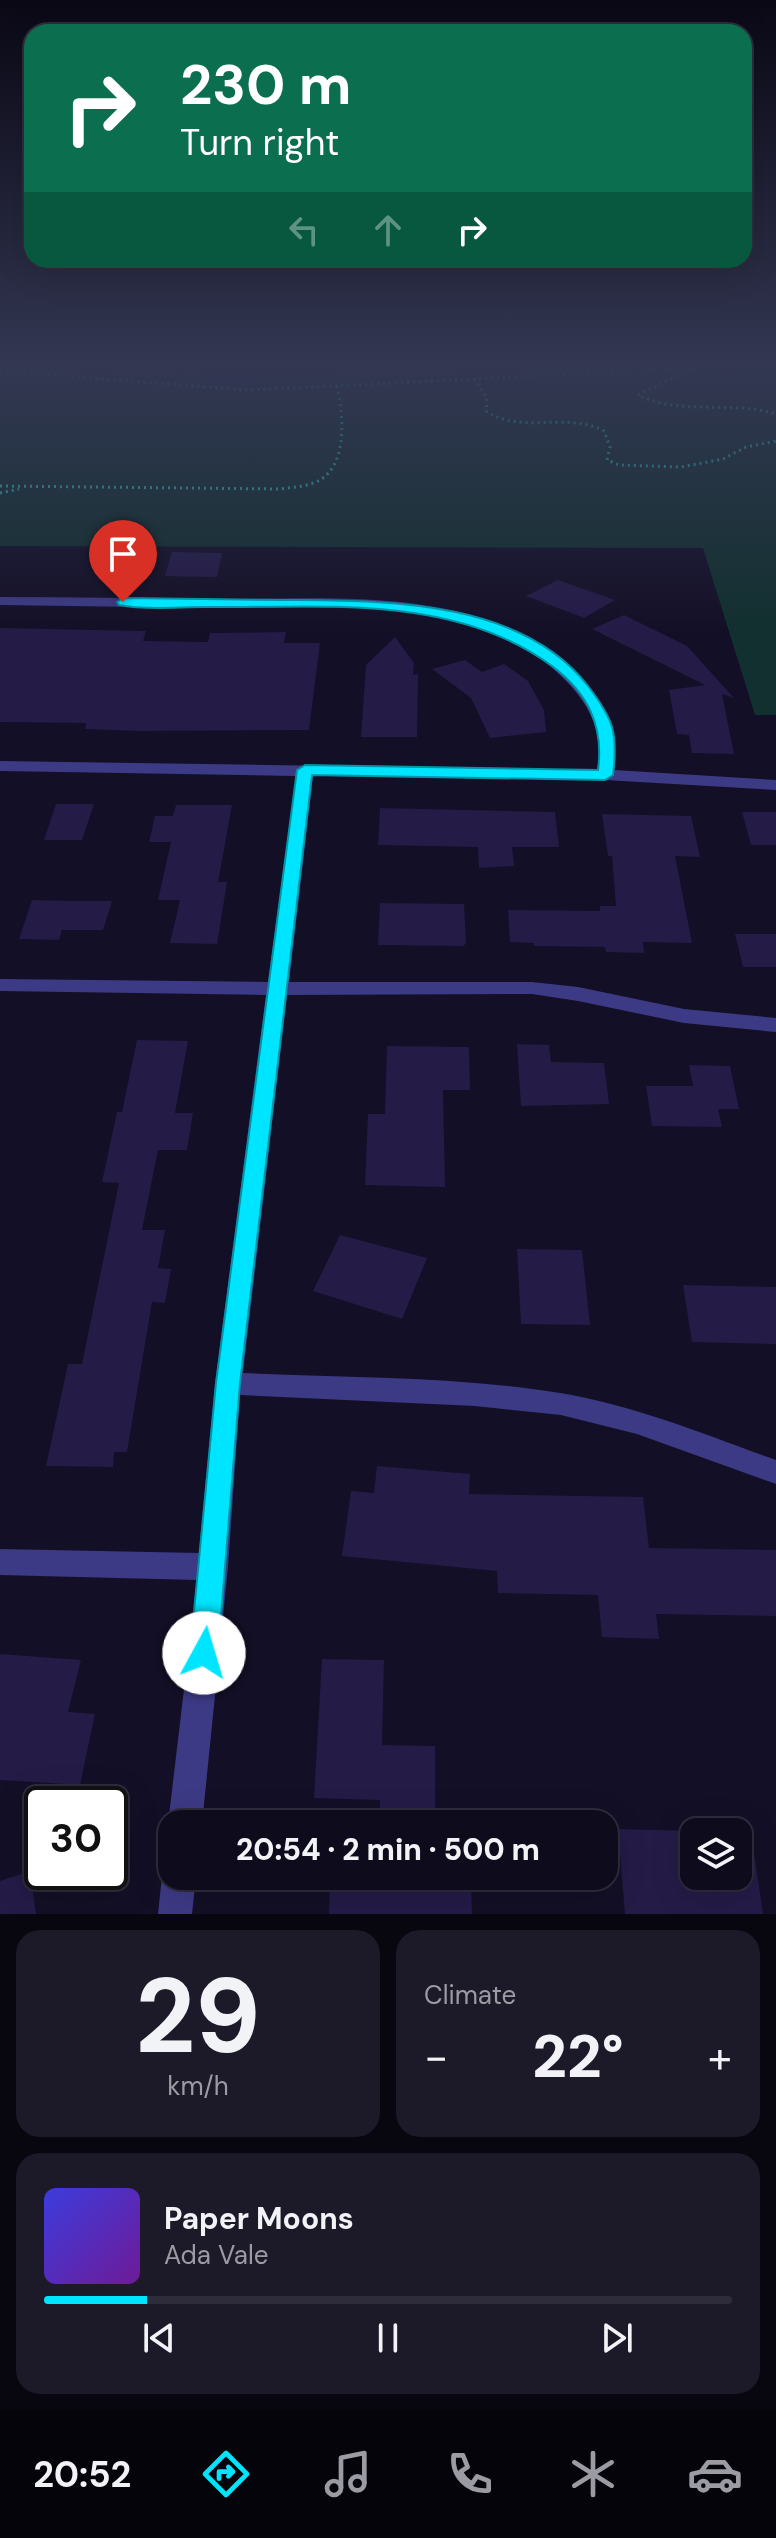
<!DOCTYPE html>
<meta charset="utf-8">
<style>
:root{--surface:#0e0b1c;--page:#1c1929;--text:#f1f3f6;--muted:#9b9ba3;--line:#2e2b3b;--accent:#00e5ff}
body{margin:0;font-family:"DM Sans",sans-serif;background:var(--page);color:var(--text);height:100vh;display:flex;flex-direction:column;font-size:30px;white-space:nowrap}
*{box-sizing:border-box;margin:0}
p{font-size:26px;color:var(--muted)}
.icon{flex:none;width:44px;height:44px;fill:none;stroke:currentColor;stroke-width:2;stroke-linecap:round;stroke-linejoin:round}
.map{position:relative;height:1914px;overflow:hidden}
.sheet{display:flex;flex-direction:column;gap:16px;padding:16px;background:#08060f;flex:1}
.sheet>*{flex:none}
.banner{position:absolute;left:24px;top:24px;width:728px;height:244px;border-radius:24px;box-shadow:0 8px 32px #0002,0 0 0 2px var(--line);background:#0b6e4f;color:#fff;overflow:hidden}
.fabs{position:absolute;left:680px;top:1818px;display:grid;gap:16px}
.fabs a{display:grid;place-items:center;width:72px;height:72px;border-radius:16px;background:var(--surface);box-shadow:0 8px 32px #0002,0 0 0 2px var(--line);font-size:40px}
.speed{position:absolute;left:24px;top:1786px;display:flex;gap:16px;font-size:40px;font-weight:700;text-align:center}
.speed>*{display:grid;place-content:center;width:104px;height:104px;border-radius:50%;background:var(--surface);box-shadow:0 8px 32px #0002,0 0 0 2px var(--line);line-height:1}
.speed .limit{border:4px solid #111;border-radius:12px;background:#fff;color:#111}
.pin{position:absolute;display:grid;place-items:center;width:68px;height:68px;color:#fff;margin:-82px -34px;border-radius:50% 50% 50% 0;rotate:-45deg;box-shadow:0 0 8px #0007}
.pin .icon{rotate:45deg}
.me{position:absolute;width:88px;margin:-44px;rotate:6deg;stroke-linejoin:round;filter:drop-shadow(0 0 6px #0008)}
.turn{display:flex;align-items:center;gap:28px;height:168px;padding:0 24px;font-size:36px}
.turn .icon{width:104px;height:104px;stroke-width:2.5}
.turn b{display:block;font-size:56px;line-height:68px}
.lanes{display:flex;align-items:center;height:76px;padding:0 24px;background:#0003;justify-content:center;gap:40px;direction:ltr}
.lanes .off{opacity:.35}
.big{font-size:60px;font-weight:800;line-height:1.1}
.sheet .card{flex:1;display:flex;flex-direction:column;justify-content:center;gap:12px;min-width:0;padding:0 28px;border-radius:24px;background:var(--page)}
.sheet .dial{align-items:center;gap:0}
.dial b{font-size:104px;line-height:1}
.song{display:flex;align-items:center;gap:24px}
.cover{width:96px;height:96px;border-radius:12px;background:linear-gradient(135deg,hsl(240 70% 55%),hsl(280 70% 35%))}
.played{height:8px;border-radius:4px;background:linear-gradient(90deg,var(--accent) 15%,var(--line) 15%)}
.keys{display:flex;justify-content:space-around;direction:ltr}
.heat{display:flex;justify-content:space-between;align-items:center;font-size:44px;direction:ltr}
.sheet .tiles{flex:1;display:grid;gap:16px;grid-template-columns:1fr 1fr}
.card:last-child{grid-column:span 2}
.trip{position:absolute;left:158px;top:1810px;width:460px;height:80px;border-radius:24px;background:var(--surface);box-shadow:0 8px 32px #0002,0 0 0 2px var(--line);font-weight:800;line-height:80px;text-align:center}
.tab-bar{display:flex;height:128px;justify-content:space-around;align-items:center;background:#06040b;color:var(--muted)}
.tab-bar .icon{width:56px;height:56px}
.tab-bar .on{color:var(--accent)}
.tab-bar b{font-size:36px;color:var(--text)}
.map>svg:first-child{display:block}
</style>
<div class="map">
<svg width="776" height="1914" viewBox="0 0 776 1914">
<rect width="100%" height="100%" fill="#130f26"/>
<!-- green -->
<polygon fill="#12302f" points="0,364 776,364 776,715 755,715 703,548 0,546"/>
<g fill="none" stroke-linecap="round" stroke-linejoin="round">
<!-- canal -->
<polygon fill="#0a1f44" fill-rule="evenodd" points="53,364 120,364 230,373 442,364 564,364 555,370 230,385 62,370"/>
</g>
<!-- building -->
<g fill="#241b47">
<polygon points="172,552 222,553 217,577 165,576"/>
<polygon points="111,554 152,554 144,580 102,579"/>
<polygon points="558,580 615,600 584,618 526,596"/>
<polygon points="624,615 687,646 734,698 722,694 734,754 692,753 689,735 677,734 669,690 705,685 592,629"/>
<polygon points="0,628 146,631 143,641 208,642 210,633 286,632 284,643 320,643 309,730 139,731 85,729 86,723 0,722"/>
<polygon points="395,637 414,663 413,675 418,674 417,737 361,737 366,665"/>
<polygon points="465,660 482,672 504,664 528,681 544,710 546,732 490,738 471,698 432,669"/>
<polygon points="56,804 94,804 82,840 44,840"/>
<polygon points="176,805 232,805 218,882 227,882 217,944 170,943 180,900 158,900 171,842 149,842 155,816 173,816"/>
<polygon points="380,808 555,812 559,847 512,847 514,866 479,868 478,847 378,845"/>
<polygon points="742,812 776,812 776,845 751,845"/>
<polygon points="602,814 691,816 700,857 675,856 692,943 643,942 644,953 606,952 605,947 534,946 534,943 510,942 508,910 600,911 600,906 616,906 612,856 608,856"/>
<polygon points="32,900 71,901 112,901 103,930 62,930 59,940 19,939"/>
<polygon points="380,903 464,904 466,942 464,946 378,945"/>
<polygon points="735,934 776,934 776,967 743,967"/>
<polygon points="137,1040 188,1041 175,1113 193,1113 187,1150 158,1150 142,1230 165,1230 158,1268 171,1269 165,1303 152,1302 127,1452 114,1452 113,1467 46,1466 68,1364 82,1364 119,1183 102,1182 117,1112 122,1112"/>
<polygon points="517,1044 549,1045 551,1062 604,1063 609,1104 521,1106"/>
<polygon points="387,1046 469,1047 470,1090 443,1090 445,1187 365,1185 368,1114 385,1114"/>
<polygon points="689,1065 730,1066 739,1109 718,1109 722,1127 652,1126 646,1086 693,1086"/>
<polygon points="340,1235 427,1258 402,1319 313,1291"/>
<polygon points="517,1249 582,1250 590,1325 521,1324"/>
<polygon points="683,1285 776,1287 776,1344 692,1342"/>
<polygon points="377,1466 470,1474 469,1494 643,1497 649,1548 776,1550 776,1616 656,1614 659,1639 602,1637 598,1595 498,1593 497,1571 342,1556 351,1491 374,1493"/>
<polygon points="0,1654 81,1660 68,1712 95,1714 80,1785 0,1780"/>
<polygon points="322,1659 384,1660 382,1745 435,1746 435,1811 380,1809 380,1800 314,1798"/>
<polygon points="618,1829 735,1832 694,1832 694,1876 738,1876 738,1832 751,1832 763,1914 625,1914"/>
<polygon points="30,1871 36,1914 0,1914 0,1881"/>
<polygon points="351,1876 383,1876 383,1885 471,1887 472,1914 329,1914 330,1884 351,1885"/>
</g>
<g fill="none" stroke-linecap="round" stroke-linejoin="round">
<!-- path -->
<g stroke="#2fb8b0" stroke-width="3" stroke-dasharray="2 4" stroke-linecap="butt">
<path d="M694 368 638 395C681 416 731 400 776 414"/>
<polyline points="192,369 193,364"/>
<polyline points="0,371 247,390 703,368"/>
<path d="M474 379 487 397 486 411C522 435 566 411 604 431L610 447 607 460 619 465 681 467 723 459 746 447 776 441"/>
<path d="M0 486 280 489C293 487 306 487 318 481 349 465 343 413 337 385"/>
<polyline points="0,493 19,489"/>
</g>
<!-- lane -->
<polygon fill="#3d3a85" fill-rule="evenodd" points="776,364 776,366 720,369 716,367 720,365"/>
<!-- street -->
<g fill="#3d3a85" fill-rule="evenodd">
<path d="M0 597C71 597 141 598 212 599 333 600 489 582 581 678 606 704 620 733 614 770L776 780V790L605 780 313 776 289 982H532L578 987 684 1009 776 1018V1032L684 1023 578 1001 532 994 287 995 243 1373C348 1378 456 1376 560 1393 634 1405 706 1435 776 1460V1484L637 1434 561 1415 475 1406 240 1395 228 1567 202 1824H172V1833L168 1824 197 1580 0 1575V1549L199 1553 215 1383 266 995 0 991V979L268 982 296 776 0 771V761L597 770C604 734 591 707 567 682 483 592 326 609 213 608 142 607 71 606 0 605Z"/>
<polygon points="172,1862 172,1876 196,1876 192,1914 158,1914 162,1876 167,1864"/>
</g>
</g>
<!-- sky -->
<linearGradient id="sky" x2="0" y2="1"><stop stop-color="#0a0815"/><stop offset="0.58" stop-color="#333752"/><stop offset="1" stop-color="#333752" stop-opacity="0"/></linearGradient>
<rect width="776" height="632" fill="url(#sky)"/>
<!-- route -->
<path fill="#00e5ff" stroke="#0095a6" stroke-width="2" d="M123 598C176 599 229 599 282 600 381 601 520 598 588 686 614 720 618 733 613 775L605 780 312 775 240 1383 218 1653 214 1662 204 1666 194 1662 190 1653 216 1383 297 770 305 765 598 770C604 726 588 693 552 666 453 593 321 608 204 607 176 607 145 610 119 605L117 602Z"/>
</svg>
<div class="fabs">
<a><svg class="icon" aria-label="layers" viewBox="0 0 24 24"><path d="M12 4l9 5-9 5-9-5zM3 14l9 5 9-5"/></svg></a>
</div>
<div class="speed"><div class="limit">30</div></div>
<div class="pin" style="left:123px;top:602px;background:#d93025"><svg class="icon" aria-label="arrive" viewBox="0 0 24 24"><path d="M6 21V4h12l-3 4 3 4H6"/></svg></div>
<svg class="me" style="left:204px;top:1653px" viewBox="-20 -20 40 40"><circle r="19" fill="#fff"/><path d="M0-13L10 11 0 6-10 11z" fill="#00e5ff"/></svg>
<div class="trip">20:54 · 2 min · 500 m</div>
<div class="banner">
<div class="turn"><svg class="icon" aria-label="right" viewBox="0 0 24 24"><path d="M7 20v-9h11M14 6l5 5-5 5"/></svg><div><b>230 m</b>Turn right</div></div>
<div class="lanes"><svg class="icon off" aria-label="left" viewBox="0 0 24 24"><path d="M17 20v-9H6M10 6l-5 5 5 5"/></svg><svg class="icon off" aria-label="ahead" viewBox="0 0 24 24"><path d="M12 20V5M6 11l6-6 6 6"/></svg><svg class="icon" aria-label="right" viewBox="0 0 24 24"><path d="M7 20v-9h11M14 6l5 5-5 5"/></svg></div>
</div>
</div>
<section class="sheet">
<div class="tiles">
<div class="card dial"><b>29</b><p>km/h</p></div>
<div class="card"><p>Climate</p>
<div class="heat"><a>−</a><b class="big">22°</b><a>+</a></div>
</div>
<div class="card">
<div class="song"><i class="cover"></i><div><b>Paper Moons</b><p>Ada Vale</p></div></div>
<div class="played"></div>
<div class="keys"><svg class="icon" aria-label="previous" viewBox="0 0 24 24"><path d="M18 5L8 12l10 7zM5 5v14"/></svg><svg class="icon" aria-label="pause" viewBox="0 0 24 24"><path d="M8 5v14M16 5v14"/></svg><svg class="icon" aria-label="next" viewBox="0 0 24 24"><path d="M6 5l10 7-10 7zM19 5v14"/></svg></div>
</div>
</div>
</section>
<nav class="tab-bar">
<b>20:52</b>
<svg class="icon on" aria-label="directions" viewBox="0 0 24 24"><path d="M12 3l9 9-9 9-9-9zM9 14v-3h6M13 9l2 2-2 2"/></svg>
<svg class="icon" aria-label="music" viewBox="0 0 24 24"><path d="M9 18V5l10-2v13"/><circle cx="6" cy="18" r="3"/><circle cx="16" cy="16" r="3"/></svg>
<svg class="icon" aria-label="phone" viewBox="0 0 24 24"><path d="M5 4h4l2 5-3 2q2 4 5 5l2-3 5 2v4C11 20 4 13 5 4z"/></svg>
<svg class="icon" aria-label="climate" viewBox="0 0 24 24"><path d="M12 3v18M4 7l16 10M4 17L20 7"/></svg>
<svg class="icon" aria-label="car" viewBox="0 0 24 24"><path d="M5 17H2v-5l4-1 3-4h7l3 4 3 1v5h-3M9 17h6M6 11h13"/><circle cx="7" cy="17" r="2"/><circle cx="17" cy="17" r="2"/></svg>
</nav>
